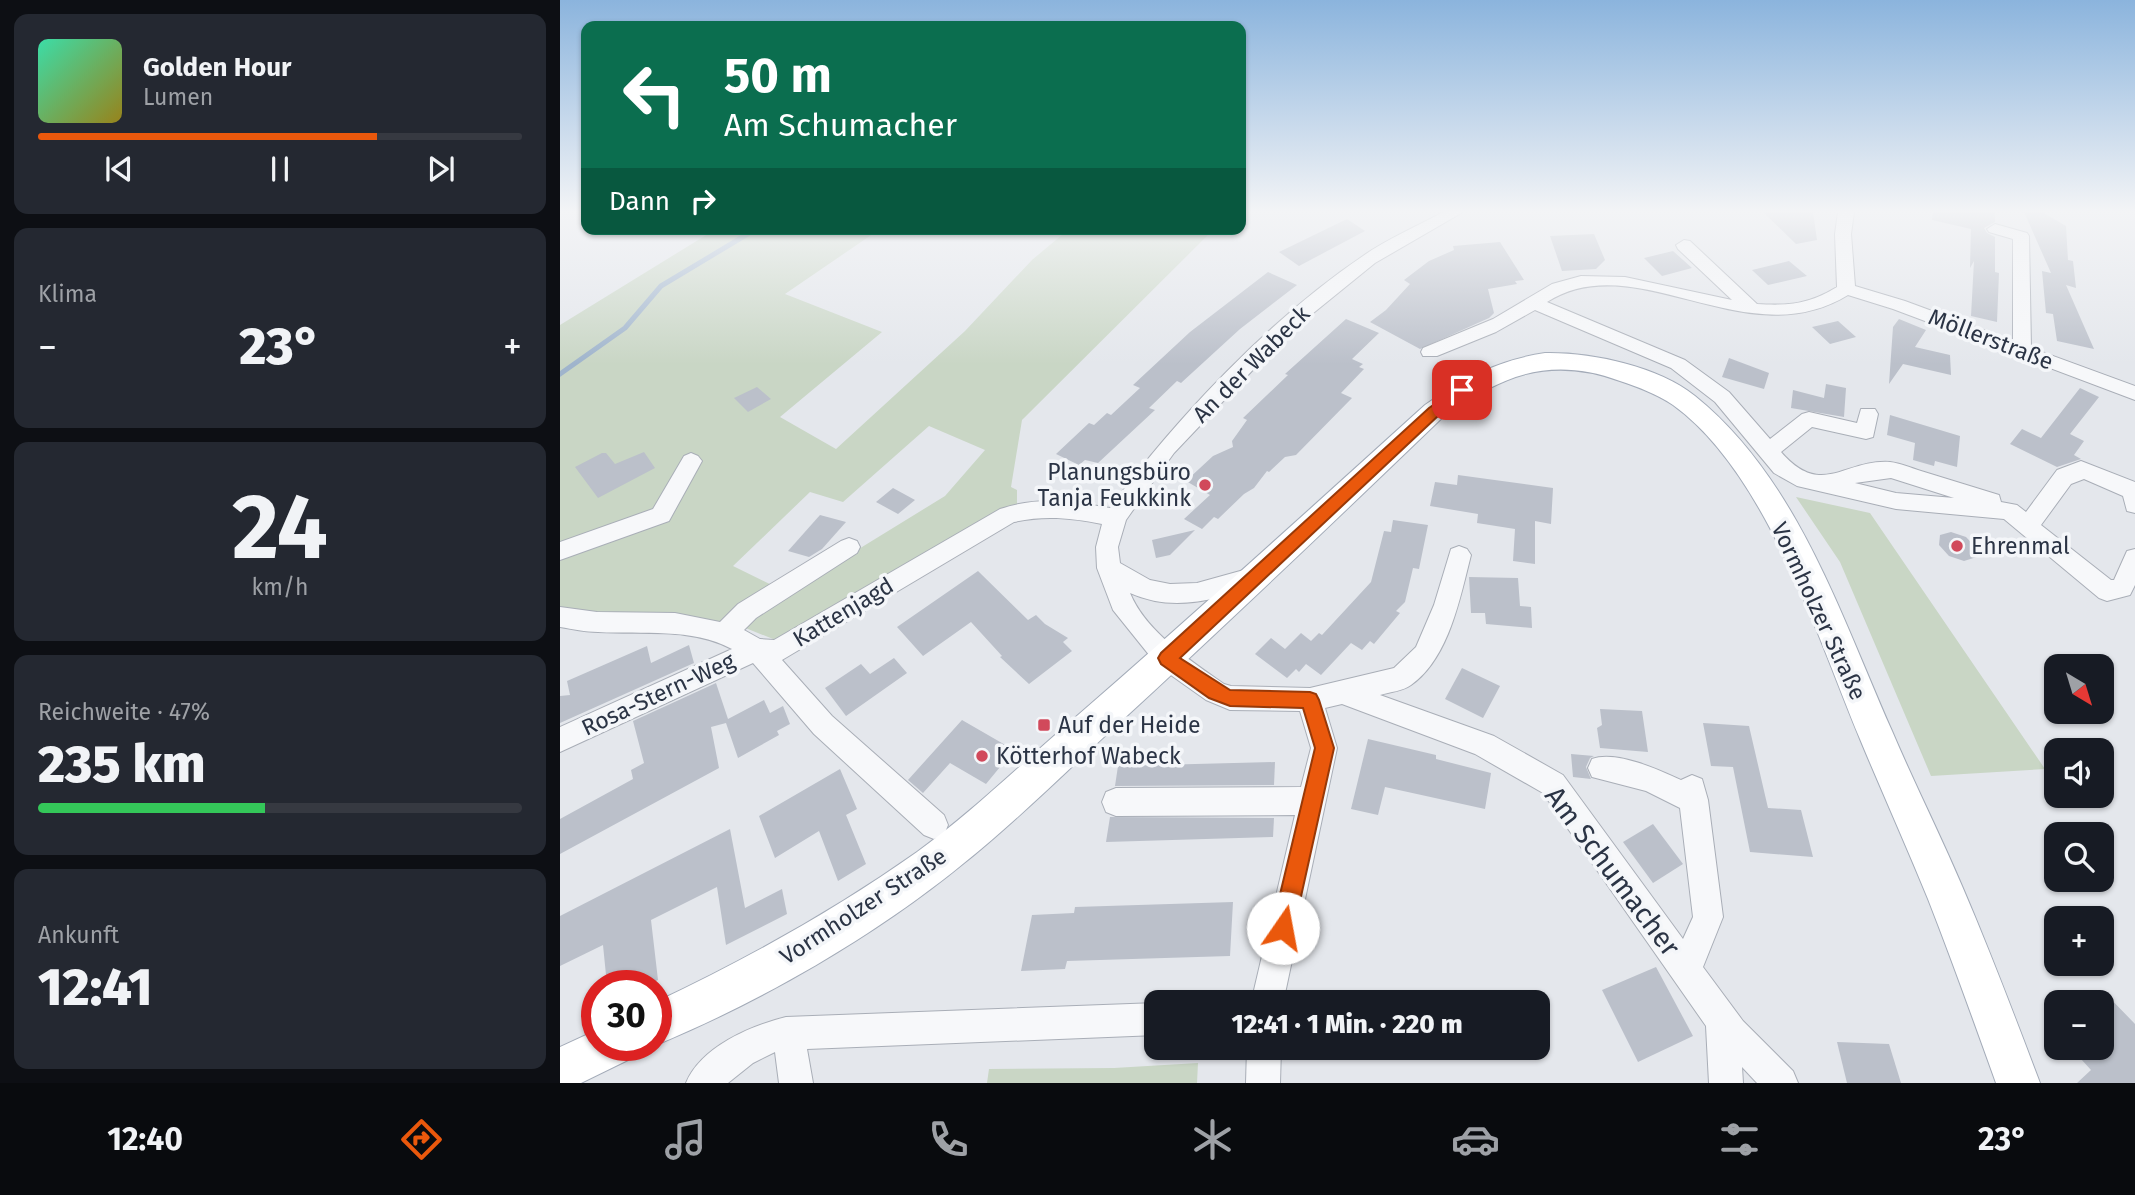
<!DOCTYPE html>
<html lang="de">
<meta charset="utf-8">
<style>
:root{--surface:#171b24;--page:#242831;--text:#f1f3f6;--muted:#9ea1a6;--line:#363941;--accent:#ea580c}
body{margin:0;font-family:"Fira Sans",sans-serif;background:var(--page);color:var(--text);height:100vh;display:flex;flex-direction:column;font-size:26px;white-space:nowrap}
*{box-sizing:border-box;margin:0}
p{font-size:23px;color:var(--muted)}
.icon{flex:none;width:38px;height:38px;fill:none;stroke:currentColor;stroke-width:2;stroke-linecap:round;stroke-linejoin:round}
.map{position:relative;flex:1;overflow:hidden}
.side{display:flex;flex-direction:column;gap:14px;padding:14px;background:#0d0f14;width:560px}
.side>*{flex:none}
.hud{position:absolute;left:21px;top:21px;width:665px;height:214px;border-radius:14px;box-shadow:0 2px 5px #0004;background:#0b6e4f;color:#fff;overflow:hidden}
.needle{width:46px;rotate:142deg}
.buttons{position:absolute;left:1484px;top:654px;display:grid;gap:14px}
.buttons a{display:grid;place-items:center;width:70px;height:70px;border-radius:14px;background:var(--surface);box-shadow:0 2px 5px #0004;font-size:35px}
.speed{position:absolute;left:21px;top:970px;display:flex;gap:14px;font-size:35px;font-weight:700;text-align:center}
.speed>*{display:grid;place-content:center;width:91px;height:91px;border-radius:50%;background:var(--surface);box-shadow:0 2px 5px #0004;line-height:1}
.speed .limit{border:10px solid #d22;background:#fff;color:#111}
.pin{position:absolute;display:grid;place-items:center;width:60px;height:60px;color:#fff;margin:-30px;border-radius:14px;box-shadow:0 4px 10px #0006}
.me{position:absolute;width:77px;margin:-38px;rotate:12deg;stroke-linejoin:round;filter:drop-shadow(0 0 5px #0008)}
.turn{display:flex;align-items:center;gap:24px;height:147px;padding:0 28px;font-size:32px}
.turn .icon{width:91px;height:91px;stroke-width:2.5}
.turn b{display:block;font-size:49px;line-height:60px}
.then{display:flex;align-items:center;height:66px;padding:0 28px;background:#0003;gap:14px;font-size:26px}
.big{font-size:52px;font-weight:800;line-height:1.1}
.side .tile{flex:1;display:flex;flex-direction:column;justify-content:center;gap:10px;min-width:0;padding:0 24px;border-radius:14px;background:var(--page)}
.side .dial{align-items:center;gap:0}
.dial b{font-size:91px;line-height:1}
.song{display:flex;align-items:center;gap:21px}
.cover{width:84px;height:84px;border-radius:10px;background:linear-gradient(135deg,hsl(160 70% 55%),hsl(50 70% 35%))}
.played{height:7px;border-radius:4px;background:linear-gradient(90deg,var(--accent) 70%,var(--line) 70%)}
.keys{display:flex;justify-content:space-around;direction:ltr}
.heat{display:flex;justify-content:space-between;align-items:center;font-size:38px;direction:ltr}
.charge{height:10px;border-radius:5px;background:linear-gradient(90deg,#34c759 47%,var(--line) 0)}
.trip{position:absolute;left:584px;top:990px;width:406px;height:70px;border-radius:14px;background:var(--surface);box-shadow:0 2px 5px #0004;font-weight:800;line-height:70px;text-align:center}
.menu{display:flex;height:112px;justify-content:space-around;align-items:center;background:#090b0e;color:var(--muted)}
.menu .icon{width:49px;height:49px}
.menu .current{color:var(--accent)}
.menu b{font-size:32px;color:var(--text)}
main{display:flex;flex:1;min-height:0}
.map>svg:first-child{display:block}
</style>
<main>
<section class="side">
<div class="tile">
<div class="song"><i class="cover"></i><div><b>Golden Hour</b><p>Lumen</p></div></div>
<div class="played"></div>
<div class="keys"><svg class="icon" aria-label="previous" viewBox="0 0 24 24"><path d="M18 5L8 12l10 7zM5 5v14"/></svg><svg class="icon" aria-label="pause" viewBox="0 0 24 24"><path d="M8 5v14M16 5v14"/></svg><svg class="icon" aria-label="next" viewBox="0 0 24 24"><path d="M6 5l10 7-10 7zM19 5v14"/></svg></div>
</div>
<div class="tile"><p>Klima</p>
<div class="heat"><a>−</a><b class="big">23°</b><a>+</a></div>
</div>
<div class="tile dial"><b>24</b><p>km/h</p></div>
<div class="tile"><p>Reichweite · 47%</p><b class="big">235 km</b><div class="charge"></div></div>
<div class="tile"><p>Ankunft</p><b class="big">12:41</b></div>
</section>
<div class="map">
<svg width="1575" height="1083" viewBox="0 0 1575 1083">
<rect width="100%" height="100%" fill="#e4e7ec"/>
<!-- green -->
<g fill="#c9d6c5">
<polygon points="156,229 320,229 225,294 322,332 220,417 276,449 405,331 472,260 509,229 654,229 462,420 451,487 457,490 457,506 218,641 183,627 198,611 385,496 425,450 369,426 283,502 250,492 173,566 218,588 168,623 0,611 0,325"/>
<polygon points="1236,497 1310,513 1485,769 1371,776 1280,562"/>
<polygon points="638,1063 637,1083 427,1083 429,1069 554,1068"/>
</g>
<g fill="none" stroke-linecap="round" stroke-linejoin="round">
<!-- stream -->
<polyline stroke="#9fb4cc" stroke-width="5" points="0,374 65,328 101,286 196,229"/>
</g>
<!-- building -->
<g fill="#bbc0ca">
<polygon points="1203,212 1253,212 1257,240 1236,244"/>
<polygon points="1373,212 1435,212 1435,222 1424,228 1427,233 1435,237 1435,272 1439,273 1437,322 1411,316 1414,261 1410,268 1411,229 1372,220"/>
<polygon points="1464,212 1482,212 1506,226 1508,260 1513,261 1516,288 1506,285 1534,349 1497,341 1493,314 1486,313 1482,271 1491,273"/>
<polygon points="787,219 805,231 739,266 719,252"/>
<polygon points="1034,234 1045,260 1036,269 1002,271 990,236"/>
<polygon points="940,242 964,280 955,281 957,284 928,289 934,313 929,318 860,349 810,322 826,310 850,284 844,280 869,261 894,250 893,246"/>
<polygon points="1113,251 1132,268 1102,276 1084,258"/>
<polygon points="1229,261 1247,276 1208,285 1192,270"/>
<polygon points="708,272 737,285 680,329 621,383 617,381 589,408 595,410 538,463 525,460 519,465 496,454 529,423 534,425 547,413 551,415 580,388 573,385 630,332"/>
<polygon points="786,319 819,333 792,359 803,364 799,367 804,369 781,393 792,398 736,455 725,457 709,472 707,471 694,488 684,494 658,519 654,517 642,529 624,519 650,495 626,481 653,456 673,447 672,441 687,420 683,418 728,375 725,374"/>
<polygon points="1339,319 1366,330 1355,347 1390,355 1391,375 1343,364 1329,384 1333,327"/>
<polygon points="1278,321 1296,337 1270,344 1252,327"/>
<polygon points="1169,358 1209,373 1204,389 1162,377"/>
<polygon points="1266,384 1286,388 1284,417 1231,408 1233,390 1264,398"/>
<polygon points="197,387 211,399 188,412 174,398"/>
<polygon points="1520,388 1539,397 1510,434 1524,441 1514,455 1521,459 1497,467 1450,444 1462,429 1481,438"/>
<polygon points="1330,415 1400,436 1397,467 1375,461 1374,466 1353,460 1355,443 1327,435"/>
<polygon points="84,452 95,468 38,498 15,467 42,453 46,453 55,464"/>
<polygon points="898,475 993,488 991,524 975,521 975,564 953,561 955,529 917,523 918,514 870,506 875,482 897,485"/>
<polygon points="333,488 355,500 338,514 316,502"/>
<polygon points="260,515 286,522 262,549 249,557 228,551"/>
<polygon points="833,520 868,525 859,569 853,568 845,602 836,611 840,613 814,644 810,641 802,650 791,643 761,675 746,664 739,672 736,669 727,678 695,654 711,638 725,649 741,633 751,641 759,633 762,635 811,582 824,531 831,532"/>
<polygon points="635,530 610,555 596,558 592,540"/>
<polygon points="1391,532 1406,537 1423,555 1404,561 1389,556 1379,545 1380,535"/>
<polygon points="418,571 468,620 476,615 485,624 508,638 503,642 512,651 469,684 440,657 442,656 411,622 363,656 337,627"/>
<polygon points="909,577 958,578 960,606 971,607 972,628 926,624 925,613 911,613"/>
<polygon points="129,645 134,663 0,723 0,696 10,695 7,681 87,646 91,663"/>
<polygon points="334,658 347,673 286,716 265,688 301,664 310,674"/>
<polygon points="902,668 940,686 923,718 885,699"/>
<polygon points="156,683 168,719 204,700 210,713 223,706 230,724 217,731 219,735 178,758 166,723 151,727 159,768 0,854 0,819 73,779 71,770 84,763 73,721"/>
<polygon points="1040,709 1082,711 1088,752 1040,748 1037,728 1042,725"/>
<polygon points="402,720 454,750 426,784 390,763 363,793 348,780"/>
<polygon points="1143,723 1189,726 1208,808 1241,810 1253,857 1190,852 1173,767 1151,766"/>
<polygon points="808,739 876,755 876,759 931,773 925,809 825,787 818,815 791,809"/>
<polygon points="1011,754 1034,756 1030,758 1026,767 1031,779 1013,777"/>
<polygon points="715,762 714,785 555,786 558,766"/>
<polygon points="280,769 297,809 286,815 306,864 278,881 259,831 215,858 199,816"/>
<polygon points="550,817 714,818 713,837 546,842"/>
<polygon points="1093,824 1123,864 1093,883 1063,842"/>
<polygon points="170,829 185,908 222,889 227,914 166,945 157,887 91,920 98,980 88,985 47,985 43,945 0,966 0,916"/>
<polygon points="673,902 670,956 507,961 505,969 461,971 472,915 514,913 515,907"/>
<polygon points="1096,967 1133,1036 1078,1062 1042,990"/>
<polygon points="1542,990 1575,1024 1575,1083 1517,1083 1531,1070 1511,1048 1542,1048"/>
<polygon points="1277,1042 1329,1044 1341,1083 1287,1083"/>
</g>
<g fill="none" stroke-linecap="round" stroke-linejoin="round">
<defs>
<g id="minor">
<path d="M883 212H903L815 263 725 336 614 453 585 493 566 520 558 547 560 563 590 580 610 584 637 583 691 568 699 571 703 578 699 585C656 599 615 613 570 593 586 632 631 661 664 684L671 686 750 688 834 668 856 647 874 605 891 549 899 546 907 549 911 555C900 598 889 658 851 685 843 691 830 692 820 695L934 736 1003 775 1123 939 1133 917 1120 808 1086 791 1032 777 1028 768 1032 759C1056 750 1099 770 1121 780L1132 775 1142 779 1148 800 1163 917 1143 967 1183 1021 1233 1071 1238 1083H1197L1182 1067 1183 1083H1149L1146 1026 983 793 915 754 782 704 765 708 777 748 723 1003H691L735 815 556 816 546 812 542 802 546 792 556 788 741 787 751 748 740 711 670 710 646 700 598 666 553 610 537 568 536 547 542 524C511 518 485 515 454 522L222 660 272 716 384 815 388 825 384 835 374 839 364 835 254 734 193 663 0 752V727L172 649C131 627 83 635 38 632 25 632 13 629 0 627V607L37 612 115 613 160 622 178 604 281 541 289 538 297 541 300 547 297 553 196 618 184 630 200 639 214 640 440 509C480 496 509 501 550 508 615 419 711 318 803 256 827 239 856 227 883 212Z"/>
<path d="M1278 212H1294L1291 234 1295 286 1345 301 1453 341V239L1429 232 1427 229 1435 224 1467 233 1469 236 1471 348 1575 386V400L1333 309 1288 295C1186 358 1076 245 987 302L1125 360 1169 392 1210 439 1242 414 1249 412 1297 423 1301 409H1315L1318 414 1313 437 1306 439 1252 427 1221 452C1262 499 1284 459 1330 462 1340 463 1351 468 1361 471 1387 479 1413 487 1439 495L1441 502 1457 505 1466 512 1497 470 1521 461 1575 482V513L1567 511 1563 496 1524 479 1511 484 1481 525 1551 580H1554L1567 551 1575 549V585L1570 595 1547 601 1539 598 1444 519 1336 509 1237 486 1214 473 1155 402 1111 368 975 310 936 332 877 356H863L861 352 863 348 933 319 992 284 1021 276 1065 277 1172 300 1118 249 1116 245 1124 240 1130 241 1197 304C1230 306 1249 304 1277 287L1275 234ZM1331 478 1394 498 1336 493 1295 483Z"/>
<polygon points="131,453 138,456 142,461 109,521 0,560 0,542 93,509 124,456"/>
<path d="M597 1003V1035L247 1049 253 1083H219L215 1052 193 1063 168 1083H126C141 1047 190 1026 226 1017Z"/>
<polygon points="687,1048 721,1048 720,1083 686,1083"/>
</g>
<g id="major">
<path d="M985 353C1031 352 1098 366 1135 396 1237 478 1281 616 1332 731 1354 783 1380 834 1402 886 1430 951 1455 1017 1480 1083H1436C1414 1022 1392 960 1368 899 1346 845 1322 792 1300 739 1257 636 1206 472 1113 405 1097 394 1078 387 1060 381 989 355 941 376 883 417 775 521 667 624 557 725 506 771 458 820 404 863 315 936 202 1001 96 1045H95L96 1002C187 959 275 910 357 852 411 813 460 765 510 722 630 618 748 511 865 405 903 378 939 360 985 353Z"/>
<polygon points="37,1030 37,1045 75,1045 68,1060 21,1083 0,1083 0,1047"/>
</g>
</defs>
<!-- minor casing -->
<use href="#minor" stroke="#a9aeb7" stroke-width="2"/>
<!-- major casing -->
<use href="#major" stroke="#a3abb8" stroke-width="2"/>
<!-- minor -->
<use href="#minor" fill="#f7f8fa" fill-rule="evenodd"/>
<!-- major -->
<use href="#major" fill="#fff" fill-rule="evenodd"/>
</g>
<!-- sky -->
<linearGradient id="sky" x2="0" y2="1"><stop stop-color="#8bb4dd"/><stop offset="0.58" stop-color="#f3f4f6"/><stop offset="1" stop-color="#f3f4f6" stop-opacity="0"/></linearGradient>
<rect width="1575" height="364" fill="url(#sky)"/>
<!-- route -->
<polygon fill="#ea580c" stroke="#983908" stroke-width="2" points="902,385 907,386 907,393 879,415 620,658 670,690 750,692 756,694 759,700 774,748 734,928 731,936 723,939 716,936 712,928 755,748 743,708 670,706 649,698 601,664 598,658 601,653 869,408"/>
<!-- markers -->
<g fill="#d1495b" stroke="#f4f6f9" stroke-width="2.5">
<circle cx="645" cy="485" r="7"/>
<circle cx="1397" cy="546" r="7"/>
<rect x="477" y="718" width="14" height="14" rx="3.5"/>
<circle cx="422" cy="756" r="7"/>
</g>
<g text-anchor="middle" stroke-width="7" stroke-linejoin="round" paint-order="stroke">
<!-- street labels -->
<g font-size="23" fill="#2b3445" stroke="#f4f6f9">
<text transform="translate(1431 339) rotate(21)" y="8">Möllerstraße</text>
<text transform="translate(691 364) rotate(-45)" y="8">An der Wabeck</text>
<text transform="translate(1259 611) rotate(65)" y="8">Vormholzer Straße</text>
<text transform="translate(283 612) rotate(-31)" y="8">Kattenjagd</text>
<text transform="translate(98 694) rotate(-25)" y="8">Rosa-Stern-Weg</text>
<text transform="translate(303 906) rotate(-33)" y="8">Vormholzer Straße</text>
</g>
<!-- poi labels -->
<g font-size="23" fill="#2b3445" stroke="#f4f6f9" text-anchor="start">
<text x="631" y="480" text-anchor="end">Planungsbüro<tspan x="631" dy="26">Tanja Feukkink</tspan></text>
<text x="1411" y="554">Ehrenmal</text>
<text x="498" y="733">Auf der Heide</text>
<text x="436" y="764">Kötterhof Wabeck</text>
</g>
<!-- near-street labels -->
<g font-size="28" fill="#2b3445" stroke="#f4f6f9">
<text transform="translate(1053 871) rotate(53)" y="10">Am Schumacher</text>
</g>
</g>
</svg>
<div class="buttons">
<a><svg class="needle" viewBox="-14 -14 28 28"><path d="M0-13l5 13h-10z" fill="#e53935"/><path d="M0 13l5-13h-10z" fill="#9ea1a6"/></svg></a>
<a><svg class="icon" aria-label="sound" viewBox="0 0 24 24"><path d="M4 9h4l5-4v14l-5-4H4zM17 9q2 3 0 6"/></svg></a>
<a><svg class="icon" aria-label="search" viewBox="0 0 24 24"><circle cx="10" cy="10" r="6"/><path d="M15 15l6 6"/></svg></a>
<a>+</a>
<a>−</a>
</div>
<div class="speed"><div class="limit">30</div></div>
<div class="pin" style="left:902px;top:390px;background:#d93025"><svg class="icon" aria-label="arrive" viewBox="0 0 24 24"><path d="M6 21V4h12l-3 4 3 4H6"/></svg></div>
<svg class="me" style="left:723px;top:928px" viewBox="-20 -20 40 40"><circle r="19" fill="#fff"/><path d="M0-13L10 11 0 6-10 11z" fill="#ea580c"/></svg>
<div class="trip">12:41 · 1 Min. · 220 m</div>
<div class="hud">
<div class="turn"><svg class="icon" aria-label="left" viewBox="0 0 24 24"><path d="M17 20v-9H6M10 6l-5 5 5 5"/></svg><div><b>50 m</b>Am Schumacher</div></div>
<div class="then">Dann<svg class="icon" aria-label="right" viewBox="0 0 24 24"><path d="M7 20v-9h11M14 6l5 5-5 5"/></svg></div>
</div>
</div>
</main>
<nav class="menu">
<b>12:40</b>
<svg class="icon current" aria-label="directions" viewBox="0 0 24 24"><path d="M12 3l9 9-9 9-9-9zM9 14v-3h6M13 9l2 2-2 2"/></svg>
<svg class="icon" aria-label="music" viewBox="0 0 24 24"><path d="M9 18V5l10-2v13"/><circle cx="6" cy="18" r="3"/><circle cx="16" cy="16" r="3"/></svg>
<svg class="icon" aria-label="phone" viewBox="0 0 24 24"><path d="M5 4h4l2 5-3 2q2 4 5 5l2-3 5 2v4C11 20 4 13 5 4z"/></svg>
<svg class="icon" aria-label="climate" viewBox="0 0 24 24"><path d="M12 3v18M4 7l16 10M4 17L20 7"/></svg>
<svg class="icon" aria-label="car" viewBox="0 0 24 24"><path d="M5 17H2v-5l4-1 3-4h7l3 4 3 1v5h-3M9 17h6M6 11h13"/><circle cx="7" cy="17" r="2"/><circle cx="17" cy="17" r="2"/></svg>
<svg class="icon" aria-label="filters" viewBox="0 0 24 24"><path d="M4 7h16M4 17h16"/><circle cx="9" cy="7" r="2"/><circle cx="15" cy="17" r="2"/></svg>
<b>23°</b>
</nav>
